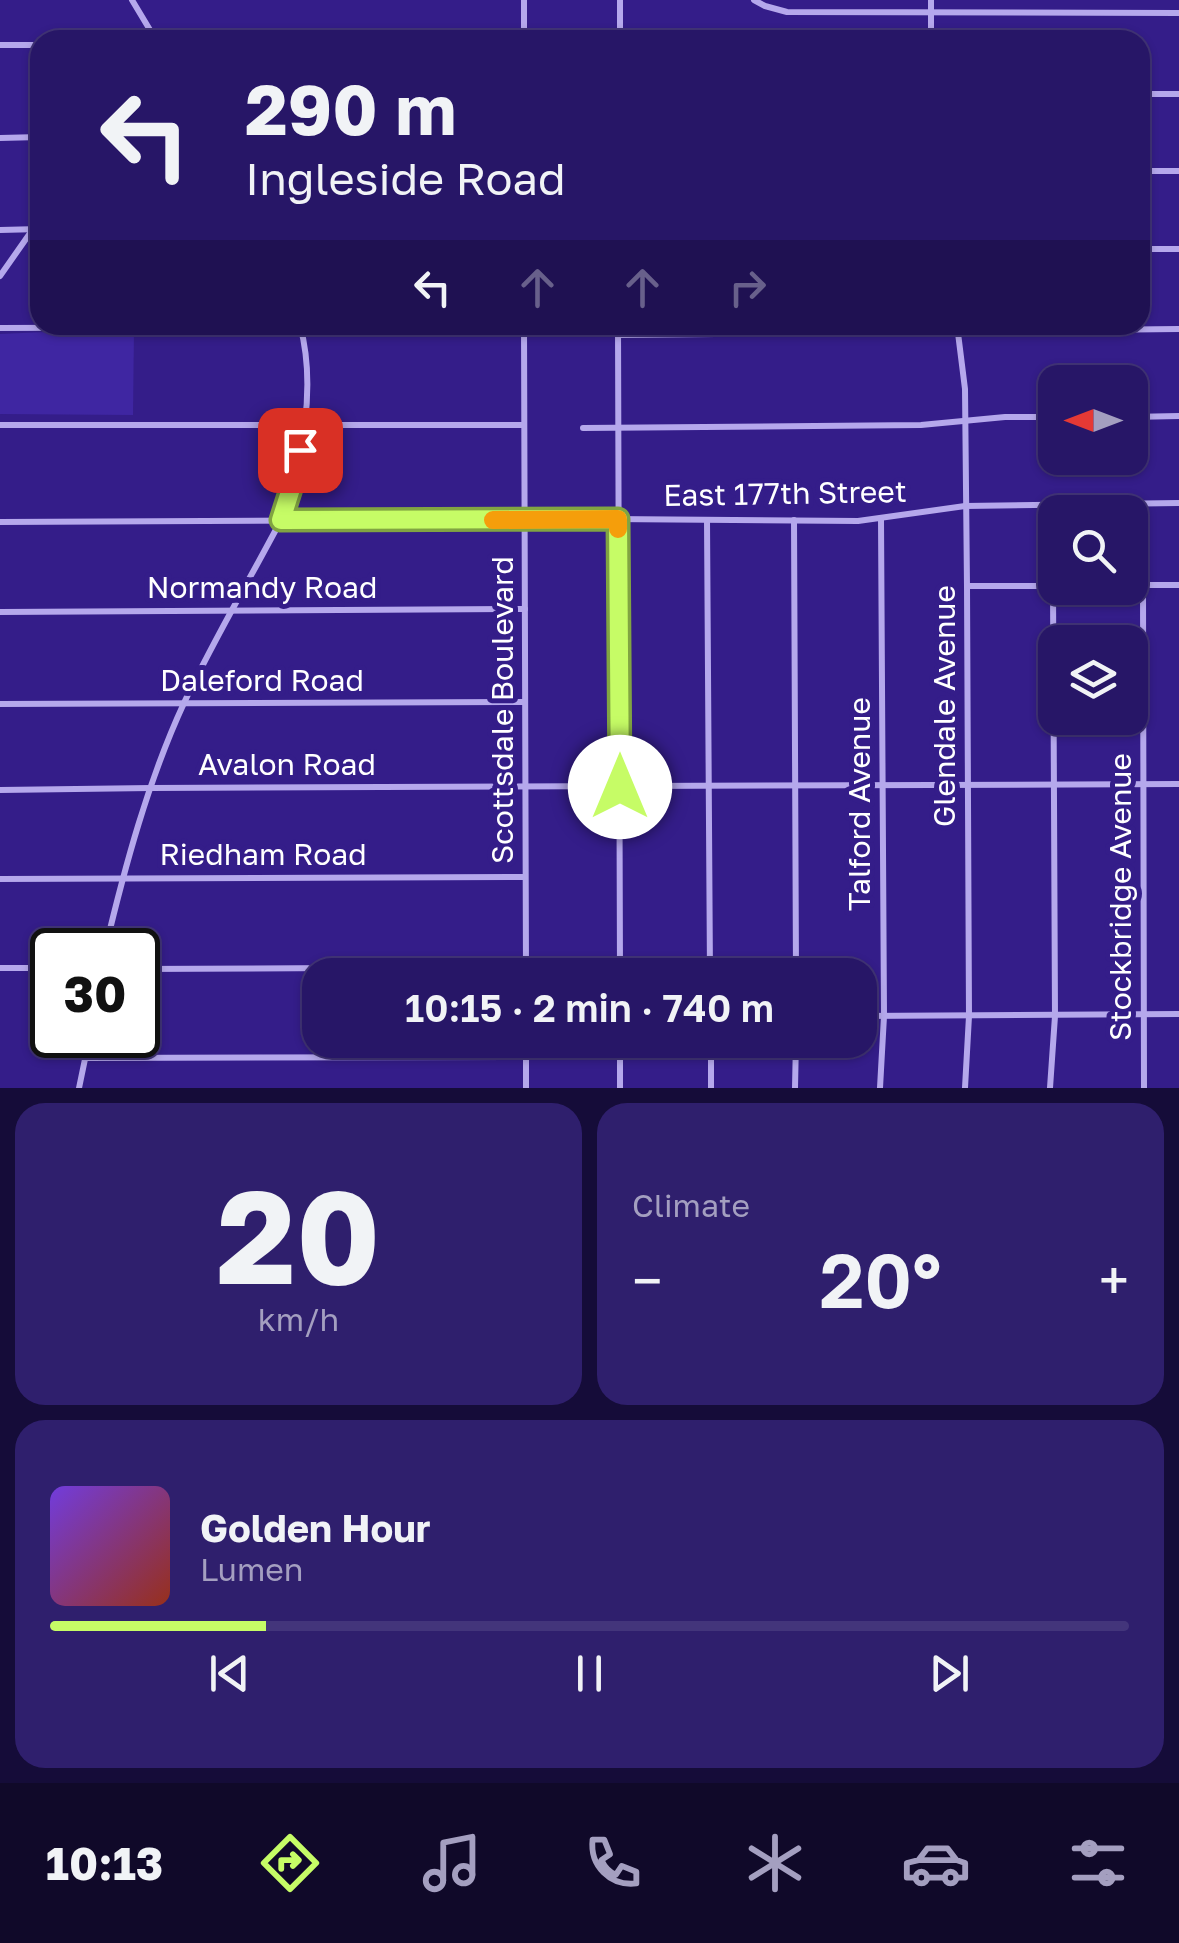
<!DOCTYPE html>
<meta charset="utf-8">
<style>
:root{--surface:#271667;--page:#2f1f6d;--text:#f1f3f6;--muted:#a49fc0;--line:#43357b;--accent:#c6fc66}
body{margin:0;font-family:"Golos Text",sans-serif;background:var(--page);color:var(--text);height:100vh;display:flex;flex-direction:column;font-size:38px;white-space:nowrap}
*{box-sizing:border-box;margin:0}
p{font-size:32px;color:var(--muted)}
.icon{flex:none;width:55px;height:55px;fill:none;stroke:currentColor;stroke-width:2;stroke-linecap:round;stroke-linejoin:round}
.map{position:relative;height:1088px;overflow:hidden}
.drawer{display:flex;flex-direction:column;gap:15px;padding:15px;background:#150c39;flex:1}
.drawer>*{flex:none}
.hud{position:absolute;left:30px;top:30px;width:1120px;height:305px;border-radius:30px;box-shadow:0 2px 8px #0004,0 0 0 2px var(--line);background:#271667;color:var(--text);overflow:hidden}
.needle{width:65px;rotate:270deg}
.tools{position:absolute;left:1038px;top:365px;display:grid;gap:20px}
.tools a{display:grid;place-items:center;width:110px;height:110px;border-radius:20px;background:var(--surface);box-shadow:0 2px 8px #0004,0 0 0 2px var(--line);font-size:50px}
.speed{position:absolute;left:30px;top:928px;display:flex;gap:20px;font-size:50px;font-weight:700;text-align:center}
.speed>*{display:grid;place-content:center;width:130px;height:130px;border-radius:50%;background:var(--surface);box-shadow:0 2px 8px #0004,0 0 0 2px var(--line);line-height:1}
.speed .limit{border:5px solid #111;border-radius:15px;background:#fff;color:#111}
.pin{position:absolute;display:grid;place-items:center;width:85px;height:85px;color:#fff;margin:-42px;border-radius:20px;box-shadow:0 5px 15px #0006}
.me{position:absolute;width:110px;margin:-55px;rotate:0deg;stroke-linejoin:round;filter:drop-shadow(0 0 8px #0008)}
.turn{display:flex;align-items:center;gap:35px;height:210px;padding:0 50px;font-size:45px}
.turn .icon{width:130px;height:130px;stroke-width:2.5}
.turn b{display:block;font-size:70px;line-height:85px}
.lanes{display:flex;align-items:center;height:95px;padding:0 50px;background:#0003;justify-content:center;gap:50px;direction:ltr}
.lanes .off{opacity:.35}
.big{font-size:75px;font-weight:600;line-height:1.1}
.drawer .tile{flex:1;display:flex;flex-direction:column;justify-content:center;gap:15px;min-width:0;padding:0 35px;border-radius:30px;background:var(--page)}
.drawer .dial{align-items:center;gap:0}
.dial b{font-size:130px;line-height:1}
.song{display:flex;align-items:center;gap:30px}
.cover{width:120px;height:120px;border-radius:15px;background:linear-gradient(135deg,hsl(260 70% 55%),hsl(10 70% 35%))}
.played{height:10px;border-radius:5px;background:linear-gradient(90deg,var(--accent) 20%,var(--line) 20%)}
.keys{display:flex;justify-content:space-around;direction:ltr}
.heat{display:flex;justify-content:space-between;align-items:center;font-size:55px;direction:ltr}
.drawer .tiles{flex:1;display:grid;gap:15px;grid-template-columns:1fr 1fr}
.tile:last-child{grid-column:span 2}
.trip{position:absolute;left:302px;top:958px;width:575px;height:100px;border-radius:30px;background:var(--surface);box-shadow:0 2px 8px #0004,0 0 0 2px var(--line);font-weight:600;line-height:100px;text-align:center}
.tabs{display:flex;height:160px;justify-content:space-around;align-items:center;background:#100929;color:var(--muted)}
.tabs .icon{width:70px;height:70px}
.tabs .on{color:var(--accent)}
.tabs b{font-size:45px;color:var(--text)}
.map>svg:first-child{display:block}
</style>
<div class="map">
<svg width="1179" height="1088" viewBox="0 0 1179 1088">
<rect width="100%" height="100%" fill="#341d89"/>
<!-- green -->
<polygon fill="#3f26a2" points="134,328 133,415 0,414 0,334"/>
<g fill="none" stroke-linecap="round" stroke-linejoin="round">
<!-- minor -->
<g stroke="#b5a8ec" stroke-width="6">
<polyline points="132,0 156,40"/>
<polyline points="524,0 524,40"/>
<polyline points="620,0 620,40"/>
<polyline points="754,0 765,6 787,12 1179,13"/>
<polyline points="931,0 931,40"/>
<polyline points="0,45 40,45"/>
<polyline points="1140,94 1179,94"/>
<polyline points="0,138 40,137"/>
<polyline points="1140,171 1179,171"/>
<polyline points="0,230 40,229"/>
<polyline points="1140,249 1179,249"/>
<polyline points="0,276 40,219"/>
<polyline points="524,325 526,975"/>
<polyline points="618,325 620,975"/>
<polyline points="957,325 965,389 967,586 969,1016 965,1088"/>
<polyline points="0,328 524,326"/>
<polyline points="618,335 1179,329"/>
<polyline points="1130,417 1179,416"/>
<polyline points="0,425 524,425"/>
<polyline points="583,428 921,425 1005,417 1055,417"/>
<polyline points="707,520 710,975"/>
<polyline points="794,520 796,975"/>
<polyline points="0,522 611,519 858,521 965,506 1179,503"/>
<polyline points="1130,585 1179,585"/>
<polyline points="1143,585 1144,1088"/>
<polyline points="967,586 1055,586"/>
<polyline points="0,612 525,609"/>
<polyline points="0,704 525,702"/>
<polyline points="0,790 151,788 1179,784"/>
<polyline points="0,879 525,877"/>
<path d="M105 950C125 866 148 781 184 703 213 641 249 581 281 520 302 461 317 388 300 325"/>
<polyline points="0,968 52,968"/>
<polyline points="138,969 526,967"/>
<polyline points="860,1016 1179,1014"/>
<polyline points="526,1040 526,1088"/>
<polyline points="620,1040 620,1088"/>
<polyline points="711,1040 711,1088"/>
<polyline points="86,1058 526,1057"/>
<polyline points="79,1088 90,1035"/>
<polyline points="795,1088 796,1040"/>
<polyline points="880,1088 884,1016 881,519"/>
<polyline points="1050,1088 1055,1016 1053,586"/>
</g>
</g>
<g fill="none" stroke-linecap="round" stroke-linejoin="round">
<defs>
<polyline id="route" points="300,450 296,473 281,520 618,519 620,787"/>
</defs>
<!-- route casing -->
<use href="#route" stroke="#81a442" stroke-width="25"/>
<!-- route -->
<use href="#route" stroke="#c6fc66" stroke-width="18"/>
<!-- slow -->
<polyline stroke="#f59e0b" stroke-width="18" points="493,520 618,519 618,529"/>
</g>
<g text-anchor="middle" stroke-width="10" stroke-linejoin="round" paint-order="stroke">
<!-- street labels -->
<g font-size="30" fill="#fff" stroke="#341d89">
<text transform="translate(785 494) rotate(-1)" y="10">East 177th Street</text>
<text x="262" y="598">Normandy Road</text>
<text x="262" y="691">Daleford Road</text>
<text transform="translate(945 706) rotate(-90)" y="10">Glendale Avenue</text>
<text transform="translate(503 710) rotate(-90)" y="10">Scottsdale Boulevard</text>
<text x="287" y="775">Avalon Road</text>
<text transform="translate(860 804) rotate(-90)" y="10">Talford Avenue</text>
<text x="263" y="865">Riedham Road</text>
<text transform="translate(1121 897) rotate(-90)" y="10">Stockbridge Avenue</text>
</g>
</g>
</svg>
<div class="tools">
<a><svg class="needle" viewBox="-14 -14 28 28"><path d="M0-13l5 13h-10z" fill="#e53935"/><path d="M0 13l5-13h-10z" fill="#a49fc0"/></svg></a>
<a><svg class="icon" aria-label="search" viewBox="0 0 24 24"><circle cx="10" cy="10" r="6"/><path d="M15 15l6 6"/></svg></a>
<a><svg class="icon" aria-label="layers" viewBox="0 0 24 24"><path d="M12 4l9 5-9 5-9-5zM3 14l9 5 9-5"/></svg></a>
</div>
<div class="speed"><div class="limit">30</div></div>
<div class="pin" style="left:300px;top:450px;background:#d93025"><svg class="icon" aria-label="arrive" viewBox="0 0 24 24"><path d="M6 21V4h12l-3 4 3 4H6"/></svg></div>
<svg class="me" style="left:620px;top:787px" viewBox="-20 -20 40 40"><circle r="19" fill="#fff"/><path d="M0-13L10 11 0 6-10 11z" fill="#c6fc66"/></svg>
<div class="trip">10:15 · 2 min · 740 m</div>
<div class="hud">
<div class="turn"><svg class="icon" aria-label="left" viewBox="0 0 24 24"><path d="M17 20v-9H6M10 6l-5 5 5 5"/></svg><div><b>290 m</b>Ingleside Road</div></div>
<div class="lanes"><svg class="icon" aria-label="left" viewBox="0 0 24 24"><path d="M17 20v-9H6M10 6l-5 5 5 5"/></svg><svg class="icon off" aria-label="ahead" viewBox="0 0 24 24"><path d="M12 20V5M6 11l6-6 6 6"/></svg><svg class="icon off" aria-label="ahead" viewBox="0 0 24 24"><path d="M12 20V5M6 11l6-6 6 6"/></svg><svg class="icon off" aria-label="right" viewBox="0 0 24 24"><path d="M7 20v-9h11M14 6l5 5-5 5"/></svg></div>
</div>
</div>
<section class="drawer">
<div class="tiles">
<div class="tile dial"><b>20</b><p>km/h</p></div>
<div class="tile"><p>Climate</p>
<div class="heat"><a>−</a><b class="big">20°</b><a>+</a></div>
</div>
<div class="tile">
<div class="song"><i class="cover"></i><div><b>Golden Hour</b><p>Lumen</p></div></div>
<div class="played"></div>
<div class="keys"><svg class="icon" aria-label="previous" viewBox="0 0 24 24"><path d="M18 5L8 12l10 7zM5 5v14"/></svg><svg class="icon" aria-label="pause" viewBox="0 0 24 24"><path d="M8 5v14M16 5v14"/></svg><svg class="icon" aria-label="next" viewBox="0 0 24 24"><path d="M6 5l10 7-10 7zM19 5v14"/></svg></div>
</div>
</div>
</section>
<nav class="tabs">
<b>10:13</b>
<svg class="icon on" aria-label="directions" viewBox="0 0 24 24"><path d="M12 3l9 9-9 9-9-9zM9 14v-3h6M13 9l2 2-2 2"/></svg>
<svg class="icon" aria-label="music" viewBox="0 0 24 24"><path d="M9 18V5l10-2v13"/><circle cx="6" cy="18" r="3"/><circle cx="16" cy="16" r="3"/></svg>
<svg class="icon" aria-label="phone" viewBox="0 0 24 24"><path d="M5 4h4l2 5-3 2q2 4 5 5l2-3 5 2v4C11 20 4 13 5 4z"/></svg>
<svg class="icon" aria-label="climate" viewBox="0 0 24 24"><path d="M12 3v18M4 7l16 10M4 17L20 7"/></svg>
<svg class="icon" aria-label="car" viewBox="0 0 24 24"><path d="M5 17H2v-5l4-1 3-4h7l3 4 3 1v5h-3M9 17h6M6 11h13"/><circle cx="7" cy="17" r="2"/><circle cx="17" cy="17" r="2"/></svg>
<svg class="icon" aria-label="filters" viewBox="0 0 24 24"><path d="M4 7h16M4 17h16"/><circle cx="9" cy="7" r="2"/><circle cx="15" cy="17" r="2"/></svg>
</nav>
